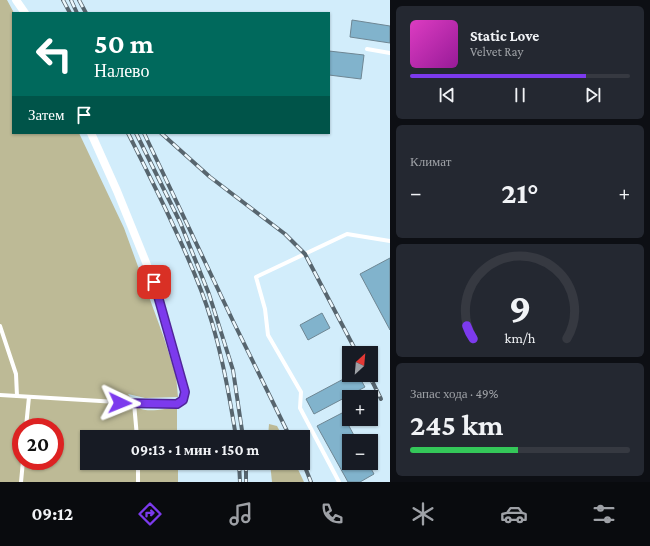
<!DOCTYPE html>
<html lang="ru">
<meta charset="utf-8">
<style>
:root{--surface:#171b24;--page:#242831;--text:#f1f3f6;--muted:#9ea1a6;--line:#363941;--accent:#7c3aed}
body{margin:0;font-family:"Crimson Pro",serif;background:var(--page);color:var(--text);height:100vh;display:flex;flex-direction:column;font-size:15px;white-space:nowrap}
*{box-sizing:border-box;margin:0}
p{font-size:13px;color:var(--muted)}
.icon{flex:none;width:22px;height:22px;fill:none;stroke:currentColor;stroke-width:2;stroke-linecap:round;stroke-linejoin:round}
.map{position:relative;flex:1;overflow:hidden}
.drawer{display:flex;flex-direction:column;gap:6px;padding:6px;background:#0d0f14;width:260px}
.drawer>*{flex:none}
.guide{position:absolute;left:12px;top:12px;width:318px;height:122px;border-radius:0px;box-shadow:0 1px 3px #0004;background:#00695c;color:#fff;overflow:hidden}
.needle{width:26px;rotate:26deg}
.tools{position:absolute;left:342px;top:346px;display:grid;gap:8px}
.tools a{display:grid;place-items:center;width:36px;height:36px;border-radius:0px;background:var(--surface);box-shadow:0 1px 3px #0004;font-size:20px}
.speed{position:absolute;left:12px;top:418px;display:flex;gap:8px;font-size:20px;font-weight:700;text-align:center}
.speed>*{display:grid;place-content:center;width:52px;height:52px;border-radius:50%;background:var(--surface);box-shadow:0 1px 3px #0004;line-height:1}
.speed .limit{border:6px solid #d22;background:#fff;color:#111}
.pin{position:absolute;display:grid;place-items:center;width:34px;height:34px;color:#fff;margin:-17px;border-radius:8px;box-shadow:0 2px 6px #0006}
.me{position:absolute;width:44px;margin:-22px;rotate:92deg;stroke-linejoin:round;filter:drop-shadow(0 0 3px #0008)}
.turn{display:flex;align-items:center;gap:14px;height:84px;padding:0 16px;font-size:18px}
.turn .icon{width:52px;height:52px;stroke-width:2.5}
.turn b{display:block;font-size:28px;line-height:34px}
.then{display:flex;align-items:center;height:38px;padding:0 16px;background:#0003;gap:8px;font-size:15px}
.big{font-size:30px;font-weight:700;line-height:1.1}
.drawer .card{flex:1;display:flex;flex-direction:column;justify-content:center;gap:6px;min-width:0;padding:0 14px;border-radius:6px;background:var(--page)}
.drawer .dial{align-items:center;gap:0}
.dial svg{height:104px;overflow:visible;fill:none;stroke:var(--line);stroke-width:7;stroke-linecap:round;text-anchor:middle}
.dial text{fill:var(--text);stroke:none}
.song{display:flex;align-items:center;gap:12px}
.cover{width:48px;height:48px;border-radius:6px;background:linear-gradient(135deg,hsl(310 70% 55%),hsl(300 70% 35%))}
.played{height:4px;border-radius:2px;background:linear-gradient(90deg,var(--accent) 80%,var(--line) 80%)}
.keys{display:flex;justify-content:space-around;direction:ltr}
.heat{display:flex;justify-content:space-between;align-items:center;font-size:22px;direction:ltr}
.charge{height:6px;border-radius:3px;background:linear-gradient(90deg,#34c759 49%,var(--line) 0)}
.trip{position:absolute;left:80px;top:430px;width:230px;height:40px;border-radius:0px;background:var(--surface);box-shadow:0 1px 3px #0004;font-weight:700;line-height:40px;text-align:center}
.dock{display:flex;height:64px;justify-content:space-around;align-items:center;background:#090b0e;color:var(--muted)}
.dock .icon{width:28px;height:28px}
.dock .active{color:var(--accent)}
.dock b{font-size:18px;color:var(--text)}
main{display:flex;flex:1;min-height:0}
.map>svg:first-child{display:block}
</style>
<main>
<div class="map">
<svg width="390" height="482" viewBox="0 0 390 482">
<rect width="100%" height="100%" fill="#d2edfb"/>
<!-- green -->
<g fill="#bdba96" fill-rule="evenodd">
<path d="M0 0H7L14 13 13 133H79L124 228 164 338 176 376 178 397 145 398 128 394C132 399 136 406 141 409 149 412 169 409 177 406V437H87V463H178V482H0ZM21 427H55V461H21Z"/>
<polygon points="269,424 277,426 283,437 268,437"/>
<polygon points="270,463 295,463 304,482 272,482"/>
</g>
<!-- building -->
<g fill="#81b3cc" stroke="#6e8693">
<polygon points="352,20 390,26 390,43 350,37"/>
<polygon points="329,51 364,55 361,79 329,75"/>
<polygon points="390,258 390,330 360,274"/>
<polygon points="322,313 330,328 308,340 300,325"/>
<polygon points="351,375 358,375 365,387 314,414 306,399"/>
<polygon points="342,413 357,441 349,441 349,463 368,463 374,474 360,482 348,482 317,426"/>
</g>
<g fill="none" stroke-linecap="round" stroke-linejoin="round">
<!-- service -->
<g stroke="#fff" stroke-width="4">
<polyline points="367,49 390,53"/>
<polyline points="0,326 16,374 17,396"/>
<polyline points="0,395 134,403 137,437"/>
<polyline points="26,427 29,397"/>
<polyline points="138,463 138,482"/>
<polyline points="21,482 23,461"/>
<polyline points="339,482 300,408 301,392 268,335 265,309 256,277 347,234 390,241"/>
</g>
<!-- minor -->
<g stroke="#fff" stroke-width="8">
<polyline points="16,0 25,13"/>
<polyline points="91,133 117,191 154,282 185,392 183,400 177,404 134,403"/>
</g>
<defs>
<g id="rail">
<polyline points="63,0 70,13"/>
<polyline points="71,0 77,13"/>
<polyline points="79,0 86,13"/>
<path d="M128 133C154 185 180 236 201 290 219 337 228 387 236 437"/>
<polyline points="136,133 180,222 209,294 233,370 243,437"/>
<polyline points="144,133 233,321 290,437"/>
<polyline points="161,133 210,177 285,234 305,254 357,353"/>
<polyline points="369,375 381,399"/>
<polyline points="303,462 311,482"/>
<polyline points="239,463 240,482"/>
<polyline points="246,463 246,482"/>
</g>
</defs>
<!-- rail casing -->
<use href="#rail" stroke="#57656e" stroke-width="4"/>
<!-- rail -->
<use href="#rail" stroke="#edf8fd" stroke-width="2.5" stroke-dasharray="8" stroke-linecap="butt"/>
</g>
<g fill="none" stroke-linecap="round" stroke-linejoin="round">
<defs>
<polyline id="route" points="120,403 177,404 183,400 185,392 154,282"/>
</defs>
<!-- route casing -->
<use href="#route" stroke="#51269a" stroke-width="10"/>
<!-- route -->
<use href="#route" stroke="#7c3aed" stroke-width="7"/>
</g>
</svg>
<div class="tools">
<a><svg class="needle" viewBox="-14 -14 28 28"><path d="M0-13l5 13h-10z" fill="#e53935"/><path d="M0 13l5-13h-10z" fill="#9ea1a6"/></svg></a>
<a>+</a>
<a>−</a>
</div>
<div class="speed"><div class="limit">20</div></div>
<div class="pin" style="left:154px;top:282px;background:#d93025"><svg class="icon" aria-label="arrive" viewBox="0 0 24 24"><path d="M6 21V4h12l-3 4 3 4H6"/></svg></div>
<svg class="me" style="left:120px;top:403px" viewBox="-20 -20 40 40"><path d="M0-17L14 15 0 8-14 15z" fill="#7c3aed" stroke="#fff" stroke-width="4"/></svg>
<div class="trip">09:13 · 1 мин · 150 m</div>
<div class="guide">
<div class="turn"><svg class="icon" aria-label="left" viewBox="0 0 24 24"><path d="M17 20v-9H6M10 6l-5 5 5 5"/></svg><div><b>50 m</b>Налево</div></div>
<div class="then">Затем<svg class="icon" aria-label="arrive" viewBox="0 0 24 24"><path d="M6 21V4h12l-3 4 3 4H6"/></svg></div>
</div>
</div>
<section class="drawer">
<div class="card">
<div class="song"><i class="cover"></i><div><b>Static Love</b><p>Velvet Ray</p></div></div>
<div class="played"></div>
<div class="keys"><svg class="icon" aria-label="previous" viewBox="0 0 24 24"><path d="M18 5L8 12l10 7zM5 5v14"/></svg><svg class="icon" aria-label="pause" viewBox="0 0 24 24"><path d="M8 5v14M16 5v14"/></svg><svg class="icon" aria-label="next" viewBox="0 0 24 24"><path d="M6 5l10 7-10 7zM19 5v14"/></svg></div>
</div>
<div class="card"><p>Климат</p>
<div class="heat"><a>−</a><b class="big">21°</b><a>+</a></div>
</div>
<div class="card dial"><svg viewBox="0 0 100 80">
<path d="M14 69A42 42 0 1 1 86 69"/>
<path d="M14 69A42 42 0 0 1 9 59" stroke="#7c3aed"/>
<text x="50" y="56" font-size="32" font-weight="700">9</text>
<text x="50" y="72" font-size="11">km/h</text>
</svg></div>
<div class="card"><p>Запас хода · 49%</p><b class="big">245 km</b><div class="charge"></div></div>
</section>
</main>
<nav class="dock">
<b>09:12</b>
<svg class="icon active" aria-label="directions" viewBox="0 0 24 24"><path d="M12 3l9 9-9 9-9-9zM9 14v-3h6M13 9l2 2-2 2"/></svg>
<svg class="icon" aria-label="music" viewBox="0 0 24 24"><path d="M9 18V5l10-2v13"/><circle cx="6" cy="18" r="3"/><circle cx="16" cy="16" r="3"/></svg>
<svg class="icon" aria-label="phone" viewBox="0 0 24 24"><path d="M5 4h4l2 5-3 2q2 4 5 5l2-3 5 2v4C11 20 4 13 5 4z"/></svg>
<svg class="icon" aria-label="climate" viewBox="0 0 24 24"><path d="M12 3v18M4 7l16 10M4 17L20 7"/></svg>
<svg class="icon" aria-label="car" viewBox="0 0 24 24"><path d="M5 17H2v-5l4-1 3-4h7l3 4 3 1v5h-3M9 17h6M6 11h13"/><circle cx="7" cy="17" r="2"/><circle cx="17" cy="17" r="2"/></svg>
<svg class="icon" aria-label="filters" viewBox="0 0 24 24"><path d="M4 7h16M4 17h16"/><circle cx="9" cy="7" r="2"/><circle cx="15" cy="17" r="2"/></svg>
</nav>
